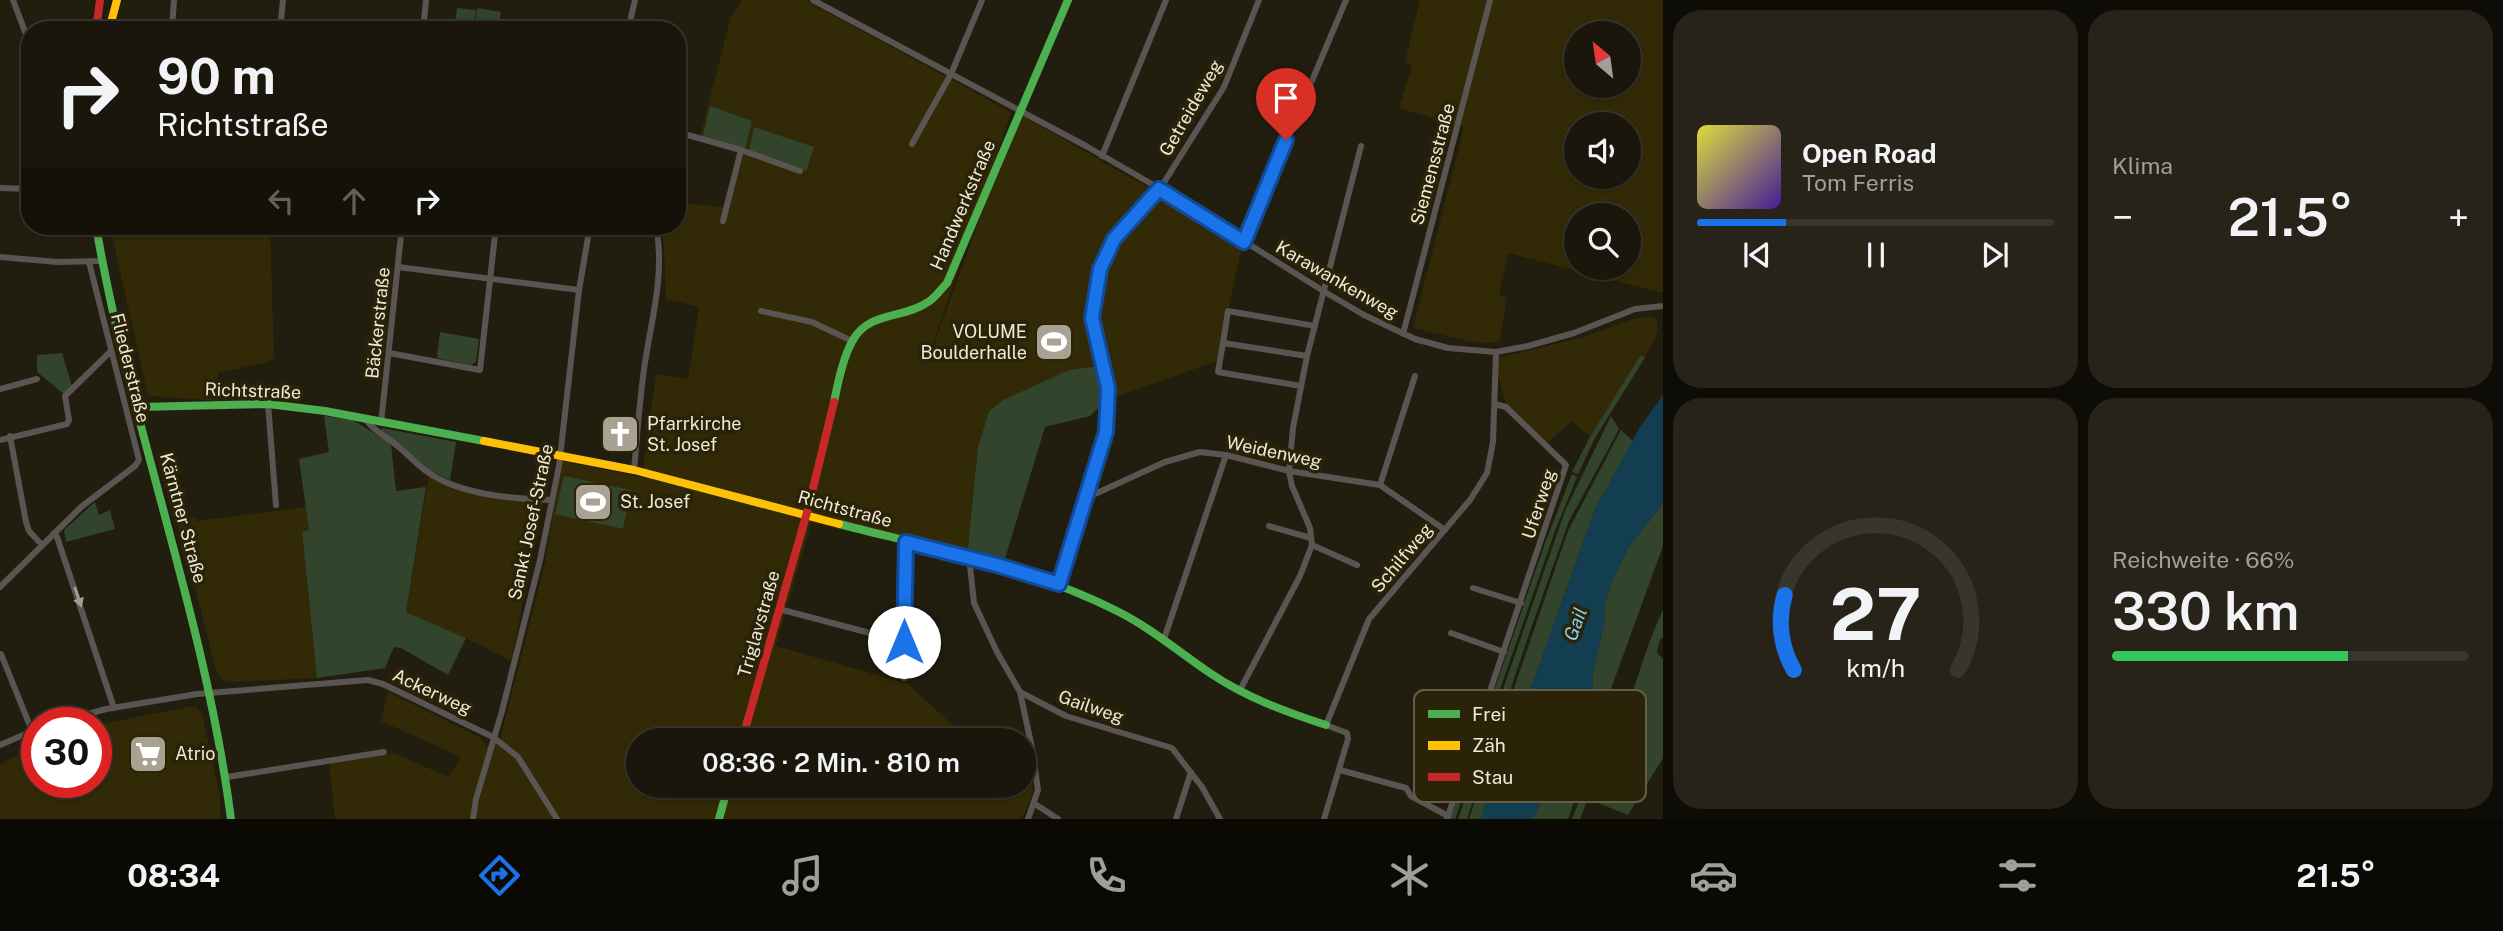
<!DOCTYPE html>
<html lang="de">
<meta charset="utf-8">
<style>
:root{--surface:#1a160b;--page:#272319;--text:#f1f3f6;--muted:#9f9f9d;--line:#38352c;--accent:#1a73e8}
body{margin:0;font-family:"Public Sans",sans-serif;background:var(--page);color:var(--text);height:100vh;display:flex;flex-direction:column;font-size:26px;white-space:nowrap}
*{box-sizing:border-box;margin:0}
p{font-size:23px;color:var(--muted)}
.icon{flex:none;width:38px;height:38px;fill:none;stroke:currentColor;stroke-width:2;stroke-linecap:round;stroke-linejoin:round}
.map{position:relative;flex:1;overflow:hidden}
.drawer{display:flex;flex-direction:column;gap:10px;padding:10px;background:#0e0c06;width:840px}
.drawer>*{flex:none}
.top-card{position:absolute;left:21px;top:21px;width:665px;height:214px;border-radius:28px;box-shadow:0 2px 5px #0004,0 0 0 2px var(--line);background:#1a160b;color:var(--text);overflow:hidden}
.needle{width:46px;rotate:331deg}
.buttons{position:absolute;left:1564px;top:21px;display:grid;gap:14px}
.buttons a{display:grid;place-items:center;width:77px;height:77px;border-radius:50%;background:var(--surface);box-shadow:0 2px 5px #0004,0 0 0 2px var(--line);font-size:35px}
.speed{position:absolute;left:21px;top:707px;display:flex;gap:14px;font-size:35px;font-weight:700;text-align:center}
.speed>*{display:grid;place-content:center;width:91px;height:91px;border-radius:50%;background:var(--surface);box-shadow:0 2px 5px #0004,0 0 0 2px var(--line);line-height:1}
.speed .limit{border:10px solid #d22;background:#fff;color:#111}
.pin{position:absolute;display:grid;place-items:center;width:60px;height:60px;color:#fff;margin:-72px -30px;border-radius:50% 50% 50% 0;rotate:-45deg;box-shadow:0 0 7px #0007}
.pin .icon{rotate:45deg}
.me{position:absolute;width:77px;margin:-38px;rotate:0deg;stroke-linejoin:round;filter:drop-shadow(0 0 5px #0008)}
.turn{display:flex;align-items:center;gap:24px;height:147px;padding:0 21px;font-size:32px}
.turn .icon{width:91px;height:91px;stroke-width:2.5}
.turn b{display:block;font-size:49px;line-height:60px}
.lanes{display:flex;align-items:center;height:66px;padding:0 21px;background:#0003;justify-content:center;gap:35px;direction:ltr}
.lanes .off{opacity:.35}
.big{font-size:52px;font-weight:600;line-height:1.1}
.drawer .widget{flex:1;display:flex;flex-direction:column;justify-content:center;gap:10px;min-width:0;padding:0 24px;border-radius:28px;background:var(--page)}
.drawer .dial{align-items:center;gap:0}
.dial svg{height:182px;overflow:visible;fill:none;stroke:var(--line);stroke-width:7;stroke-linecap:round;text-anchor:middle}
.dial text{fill:var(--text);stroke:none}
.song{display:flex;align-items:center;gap:21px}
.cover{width:84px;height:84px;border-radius:10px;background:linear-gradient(135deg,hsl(60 70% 55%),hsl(260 70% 35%))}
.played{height:7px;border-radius:4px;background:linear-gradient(90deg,var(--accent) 25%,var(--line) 25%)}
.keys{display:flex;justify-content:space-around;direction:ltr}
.heat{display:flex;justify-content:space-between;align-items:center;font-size:38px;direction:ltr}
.charge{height:10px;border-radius:5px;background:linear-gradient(90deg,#34c759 66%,var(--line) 0)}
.drawer .tiles{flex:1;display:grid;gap:10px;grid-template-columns:repeat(2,1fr)}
.trip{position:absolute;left:626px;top:728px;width:410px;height:70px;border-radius:35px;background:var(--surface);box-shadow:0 2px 5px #0004,0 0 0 2px var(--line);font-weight:600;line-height:70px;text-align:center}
.menu{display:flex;height:112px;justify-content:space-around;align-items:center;background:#0a0904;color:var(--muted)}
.menu .icon{width:49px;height:49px}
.menu .current{color:var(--accent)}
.menu b{font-size:32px;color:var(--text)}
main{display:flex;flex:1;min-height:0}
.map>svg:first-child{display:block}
</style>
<main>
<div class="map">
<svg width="1663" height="819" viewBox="0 0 1663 819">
<rect width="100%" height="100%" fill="#221e0f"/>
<!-- built -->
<g fill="#322907" fill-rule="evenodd">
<polygon points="742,0 805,0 1011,112 921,380 1018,113 1243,242 1217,361 1105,401 1069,370 1003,400 989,411 978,447 967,556 811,523 776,646 908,684 969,740 639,740 639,786 1024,786 1024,774 1030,776 1033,791 1023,817 1021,819 335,819 329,763 395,753 448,777 461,757 381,721 388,692 481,738 486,746 500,740 545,563 561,461 642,477 656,374 688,379 699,307 666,299 664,245 660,226 677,226 677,202 729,208 743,150 700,136 731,17"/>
<path d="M1420 0H1663V293L1508 253 1499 296 1507 298 1500 341 1488 343 1468 341 1413 328 1464 127 1399 108 1412 66 1405 62ZM1577 33H1629V86H1577ZM1577 124H1629V177H1577ZM1577 215H1629V268H1577Z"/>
<polygon points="110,226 270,226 274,358 264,363 218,373 219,401 148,396"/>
<polygon points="1649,316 1656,318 1658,328 1654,341 1645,357 1640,356 1590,437 1572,421 1547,443 1507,406 1497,373 1498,358 1584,337 1633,319"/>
<polygon points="429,475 461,490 512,501 543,501 511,661 466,638 406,612"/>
<polygon points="306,507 309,531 302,532 317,678 236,682 223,680 218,675 215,666 192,575 176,521 195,517 197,521"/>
<polygon points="188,707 196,707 202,714 220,796 220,819 0,819 0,765 37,743 37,782 96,782 96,725"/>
</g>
<!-- green -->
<g fill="#32442c">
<polygon points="457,8 476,10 473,30 454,30"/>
<polygon points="477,8 501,12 498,30 475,28"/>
<polygon points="710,106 752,121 745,150 703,136"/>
<polygon points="754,127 814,147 806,171 749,150"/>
<polygon points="440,332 479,339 476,362 471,365 437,358"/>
<polygon points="62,353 72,386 64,394 37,372 37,355"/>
<polygon points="1640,356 1645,357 1644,359 1595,438 1578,474 1572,472 1590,437"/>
<polygon points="1099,366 1105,401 1090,416 1045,427 1003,565 967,556 978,447 989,411 1003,400 1069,370"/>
<polygon points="324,416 353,420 391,444 396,491 426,487 406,612 466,638 448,675 401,648 394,647 385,668 317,678 302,532 309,530 299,459 329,452"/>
<polygon points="1611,416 1619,429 1569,521 1529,634 1467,819 1458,819 1565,511"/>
<polygon points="382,428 456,442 450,480 429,470 381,432"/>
<polygon points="1621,430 1633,441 1595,509 1528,697 1495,773 1481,819 1469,819 1568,531"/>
<polygon points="1572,474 1577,477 1556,528 1455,819 1450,819 1545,543"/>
<polygon points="564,476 631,490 623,529 555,514"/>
<polygon points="95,502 99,515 110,510 115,529 66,542 64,530"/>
<polygon points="1663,503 1663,546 1589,749 1584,774 1568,819 1532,819 1551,782 1573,751 1593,699 1592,677 1604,623 1605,605 1610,585 1628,548"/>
<polygon points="1663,609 1663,638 1660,639 1657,653 1663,659 1663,758 1628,815 1596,802 1626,725 1623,721 1649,643"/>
<path d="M1600 735C1603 764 1590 792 1580 819H1572L1583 793 1593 748Z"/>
</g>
<!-- water -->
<polygon fill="#133e51" points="1663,395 1663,503 1628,548 1610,585 1605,605 1604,623 1592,677 1593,699 1573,751 1551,782 1532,819 1481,819 1495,773 1528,697 1595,509 1640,427"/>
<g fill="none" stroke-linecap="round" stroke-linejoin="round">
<!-- street -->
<g stroke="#5a5552" stroke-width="6">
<polyline points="13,0 30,45"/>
<polyline points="813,0 1086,146 1169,194 1325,292 1364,315 1415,339 1448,348 1496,352 1528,346 1574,333 1635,309 1663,306"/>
<polyline points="172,30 174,0"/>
<polyline points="280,30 283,0"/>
<polyline points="423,30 426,0"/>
<polyline points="628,30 635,0"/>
<polyline points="677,132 741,150 800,171"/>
<polyline points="912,144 951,74 982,0"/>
<polyline points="1102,156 1166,0"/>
<polyline points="0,188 30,189"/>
<polyline points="723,221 741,150"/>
<polyline points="1244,242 1346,0"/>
<polyline points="0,257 57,262 102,261"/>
<polyline points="398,267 579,290"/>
<polyline points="761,311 812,322 852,341"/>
<polyline points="1403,334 1490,0"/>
<polyline points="1223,343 1228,311 1315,326"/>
<polyline points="389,353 480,370 496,226"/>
<polyline points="1301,386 1218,372 1223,343 1307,356"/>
<polyline points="0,389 37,379"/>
<polyline points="268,404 276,505"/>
<path d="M366 420C374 431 385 436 395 444 407 453 417 465 429 473 461 495 513 499 551 500"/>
<polyline points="381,423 402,226"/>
<polyline points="10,436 26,522 29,531 42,545"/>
<polyline points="0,440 67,424 69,420 65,396 111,351"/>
<path d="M634 470C637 439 639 408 643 377 649 326 666 278 656 226"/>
<polyline points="1380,485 1415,376"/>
<polyline points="1086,498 1165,462 1200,452 1226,455 1289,471 1380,485 1445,530"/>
<polyline points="1269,526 1311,538"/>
<polyline points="54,533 57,537 114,708"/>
<polyline points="1312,545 1357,565"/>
<polyline points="971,558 970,566 974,603 997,652 1020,692 1066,716 1172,748 1202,787 1220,819"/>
<polyline points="1059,584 1106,432 1108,388 1092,318 1100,269 1114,239 1163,184 1224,87 1259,0"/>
<polyline points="0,587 81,507 135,466 139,460 89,262"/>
<polyline points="1473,588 1521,603"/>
<polyline points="779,609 904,642"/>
<polyline points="1451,633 1504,652"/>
<polyline points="1164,639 1226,455"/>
<polyline points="1,654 32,731"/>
<polyline points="904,678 906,542"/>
<polyline points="1240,690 1300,576 1312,545 1310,528 1292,486 1289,471 1293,428 1307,356 1361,146"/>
<polyline points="1020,692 1032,748 1038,790 1028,819"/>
<polyline points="56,723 106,709 197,694 368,680 383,684 493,737 518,757 557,819"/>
<polyline points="0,745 37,729"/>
<polyline points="1340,770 1406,788 1411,796 1448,816"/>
<polyline points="227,777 384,752"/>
<polyline points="1035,804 1058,819"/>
<polyline points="473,819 476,799 502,711 540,560 559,466 579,290 590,226"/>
<polyline points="1176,819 1191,772"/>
<polyline points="1324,819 1348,739 1347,733 1326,725 1369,619 1470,500 1487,473 1493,442 1496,352"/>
<polyline points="1447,819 1566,465 1506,407 1495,404"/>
</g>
<!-- fast -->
<g stroke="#4caf50" stroke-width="8">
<path d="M96 226C130 426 205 617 231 819"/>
<path d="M834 402C838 383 843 357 853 340 869 311 904 319 928 302 935 298 941 289 947 283L1068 0"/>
<polyline points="139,407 268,404 325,411 484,441"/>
<path d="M839 524C933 548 1030 567 1117 611 1151 628 1179 652 1210 673 1245 697 1286 712 1326 725"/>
<polyline points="719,819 728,786"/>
</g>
<!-- slow -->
<g stroke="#ffc107" stroke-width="8">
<polyline points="109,30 117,0"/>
<polyline points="484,441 634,470 839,524"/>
</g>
<!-- jam -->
<g stroke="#c62828" stroke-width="8">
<polyline points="96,30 100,0"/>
<polyline points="742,740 808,509 834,402"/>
</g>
</g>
<!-- one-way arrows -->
<defs><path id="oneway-solid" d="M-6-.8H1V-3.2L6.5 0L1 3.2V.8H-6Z" transform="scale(1.75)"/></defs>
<use fill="#a49f96" href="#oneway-solid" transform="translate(78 597) rotate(71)"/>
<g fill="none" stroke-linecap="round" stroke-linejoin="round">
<defs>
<polyline id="route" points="904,642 906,542 997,565 1059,584 1106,432 1108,388 1092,318 1100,269 1114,239 1159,189 1244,242 1286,140"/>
</defs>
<!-- route casing -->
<use href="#route" stroke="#114b97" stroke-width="18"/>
<!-- route -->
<use href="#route" stroke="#1a73e8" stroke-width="12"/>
</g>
<!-- icons -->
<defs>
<symbol id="stadium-square" viewBox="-11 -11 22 22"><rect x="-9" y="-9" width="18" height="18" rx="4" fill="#a7a292" stroke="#2a2307"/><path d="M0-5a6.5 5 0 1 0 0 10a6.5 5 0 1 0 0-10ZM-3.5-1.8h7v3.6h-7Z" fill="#fff"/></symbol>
<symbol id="church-square" viewBox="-11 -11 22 22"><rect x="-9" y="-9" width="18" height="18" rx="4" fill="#a7a292" stroke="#2a2307"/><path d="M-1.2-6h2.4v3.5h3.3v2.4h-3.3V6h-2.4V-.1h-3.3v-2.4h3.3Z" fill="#fff"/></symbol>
<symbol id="supermarket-square" viewBox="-11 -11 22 22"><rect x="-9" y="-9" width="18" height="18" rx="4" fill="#a7a292" stroke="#2a2307"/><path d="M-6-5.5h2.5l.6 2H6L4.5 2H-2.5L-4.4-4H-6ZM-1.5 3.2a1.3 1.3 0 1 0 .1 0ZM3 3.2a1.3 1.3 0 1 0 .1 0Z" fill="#fff"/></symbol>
</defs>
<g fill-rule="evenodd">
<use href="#stadium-square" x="1032" y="320" width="44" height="44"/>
<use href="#church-square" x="598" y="412" width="44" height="44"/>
<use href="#stadium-square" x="571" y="480" width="44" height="44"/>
<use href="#supermarket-square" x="126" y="732" width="44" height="44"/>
</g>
<g text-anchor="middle" stroke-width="7" stroke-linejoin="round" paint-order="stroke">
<!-- street labels -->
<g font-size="18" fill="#eee9d9" stroke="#2a2307">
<text transform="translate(1191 108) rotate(-60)" y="6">Getreideweg</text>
<text transform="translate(1433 164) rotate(-75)" y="6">Siemensstraße</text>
<text transform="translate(963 205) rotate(-67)" y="6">Handwerkstraße</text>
<text transform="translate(1337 280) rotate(30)" y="6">Karawankenweg</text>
<text transform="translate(378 323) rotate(-84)" y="6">Bäckerstraße</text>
<text transform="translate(130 368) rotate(76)" y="6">Fliederstraße</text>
<text transform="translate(253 391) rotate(2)" y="6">Richtstraße</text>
<text transform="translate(1274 452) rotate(12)" y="6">Weidenweg</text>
<text transform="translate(1539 504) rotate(-72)" y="6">Uferweg</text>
<text transform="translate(845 509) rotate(15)" y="6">Richtstraße</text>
<text transform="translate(183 518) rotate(75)" y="6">Kärntner Straße</text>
<text transform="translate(531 522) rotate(-78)" y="6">Sankt Josef-Straße</text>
<text transform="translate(1402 558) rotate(-50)" y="6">Schilfweg</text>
<text transform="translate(759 624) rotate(-74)" y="6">Triglavstraße</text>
<text transform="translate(432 692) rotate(25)" y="6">Ackerweg</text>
<text transform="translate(1091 707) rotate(19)" y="6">Gailweg</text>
</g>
<!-- poi labels -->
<g font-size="18" fill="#eee9d9" stroke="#2a2307" text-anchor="start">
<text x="1027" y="338" text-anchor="end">VOLUME<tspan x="1027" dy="21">Boulderhalle</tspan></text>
<text x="647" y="430">Pfarrkirche<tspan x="647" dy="21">St. Josef</tspan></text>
<text x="620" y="508">St. Josef</text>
<text x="175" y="760">Atrio</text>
</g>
<!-- water labels -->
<g font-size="19" font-style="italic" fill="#8ad0f5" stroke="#2a2307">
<text transform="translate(1575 624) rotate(-70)" y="7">Gail</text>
</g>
</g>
<!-- legend -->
<rect x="1414" y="690" width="232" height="112" rx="10" fill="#2a2307" stroke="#655e46" stroke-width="2"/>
<rect x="1428" y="710" width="32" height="8" fill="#4caf50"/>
<rect x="1428" y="741" width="32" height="9" fill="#ffc107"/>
<rect x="1428" y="773" width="32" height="8" fill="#c62828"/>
<g font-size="19" fill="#eee9d9">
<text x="1472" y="721">Frei</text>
<text x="1472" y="752">Zäh</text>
<text x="1472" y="784">Stau</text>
</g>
</svg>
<div class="buttons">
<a><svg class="needle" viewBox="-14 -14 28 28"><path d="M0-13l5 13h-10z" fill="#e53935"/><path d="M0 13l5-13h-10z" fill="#9f9f9d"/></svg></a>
<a><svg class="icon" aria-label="sound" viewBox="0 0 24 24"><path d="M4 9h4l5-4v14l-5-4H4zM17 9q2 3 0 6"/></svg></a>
<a><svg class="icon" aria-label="search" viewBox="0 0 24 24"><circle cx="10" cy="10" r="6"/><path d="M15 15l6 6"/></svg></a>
</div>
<div class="speed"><div class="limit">30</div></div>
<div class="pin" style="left:1286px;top:140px;background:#d93025"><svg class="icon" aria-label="arrive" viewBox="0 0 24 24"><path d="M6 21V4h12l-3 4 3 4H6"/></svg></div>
<svg class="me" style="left:904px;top:642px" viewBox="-20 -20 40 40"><circle r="19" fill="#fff"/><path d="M0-13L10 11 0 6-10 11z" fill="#1a73e8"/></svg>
<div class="trip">08:36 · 2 Min. · 810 m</div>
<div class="top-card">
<div class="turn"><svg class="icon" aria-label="right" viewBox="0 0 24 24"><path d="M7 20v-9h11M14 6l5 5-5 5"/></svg><div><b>90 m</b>Richtstraße</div></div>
<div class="lanes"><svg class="icon off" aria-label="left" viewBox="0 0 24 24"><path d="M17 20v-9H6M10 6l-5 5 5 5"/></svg><svg class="icon off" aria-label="ahead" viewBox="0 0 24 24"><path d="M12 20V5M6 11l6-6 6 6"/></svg><svg class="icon" aria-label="right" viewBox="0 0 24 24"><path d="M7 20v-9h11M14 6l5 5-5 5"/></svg></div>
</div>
</div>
<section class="drawer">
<div class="tiles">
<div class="widget">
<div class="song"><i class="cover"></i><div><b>Open Road</b><p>Tom Ferris</p></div></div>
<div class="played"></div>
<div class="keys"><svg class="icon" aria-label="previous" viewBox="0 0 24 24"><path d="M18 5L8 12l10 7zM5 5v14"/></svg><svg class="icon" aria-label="pause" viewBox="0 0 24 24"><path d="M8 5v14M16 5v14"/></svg><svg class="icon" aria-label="next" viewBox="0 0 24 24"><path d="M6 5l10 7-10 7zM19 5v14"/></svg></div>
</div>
<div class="widget"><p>Klima</p>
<div class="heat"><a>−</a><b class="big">21.5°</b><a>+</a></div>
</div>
<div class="widget dial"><svg viewBox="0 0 100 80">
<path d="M14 69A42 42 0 1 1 86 69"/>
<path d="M14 69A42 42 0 0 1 10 36" stroke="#1a73e8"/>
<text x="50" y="56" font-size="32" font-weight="700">27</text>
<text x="50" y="72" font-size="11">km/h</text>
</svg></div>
<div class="widget"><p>Reichweite · 66%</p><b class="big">330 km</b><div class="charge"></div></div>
</div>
</section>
</main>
<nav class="menu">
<b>08:34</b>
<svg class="icon current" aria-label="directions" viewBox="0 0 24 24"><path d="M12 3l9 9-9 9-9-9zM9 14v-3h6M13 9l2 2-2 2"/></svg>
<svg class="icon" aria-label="music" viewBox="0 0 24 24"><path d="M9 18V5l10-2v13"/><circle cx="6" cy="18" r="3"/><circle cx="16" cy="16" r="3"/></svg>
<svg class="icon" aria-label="phone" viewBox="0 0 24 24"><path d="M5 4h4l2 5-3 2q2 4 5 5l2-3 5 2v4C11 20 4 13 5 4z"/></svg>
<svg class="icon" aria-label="climate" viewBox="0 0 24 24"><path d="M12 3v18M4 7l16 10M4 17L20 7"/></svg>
<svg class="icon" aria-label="car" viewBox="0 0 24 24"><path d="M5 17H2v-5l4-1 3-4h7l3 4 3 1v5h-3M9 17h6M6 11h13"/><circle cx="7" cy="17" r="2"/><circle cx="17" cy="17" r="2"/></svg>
<svg class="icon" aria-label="filters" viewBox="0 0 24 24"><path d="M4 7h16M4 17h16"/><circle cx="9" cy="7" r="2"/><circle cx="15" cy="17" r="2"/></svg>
<b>21.5°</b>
</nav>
